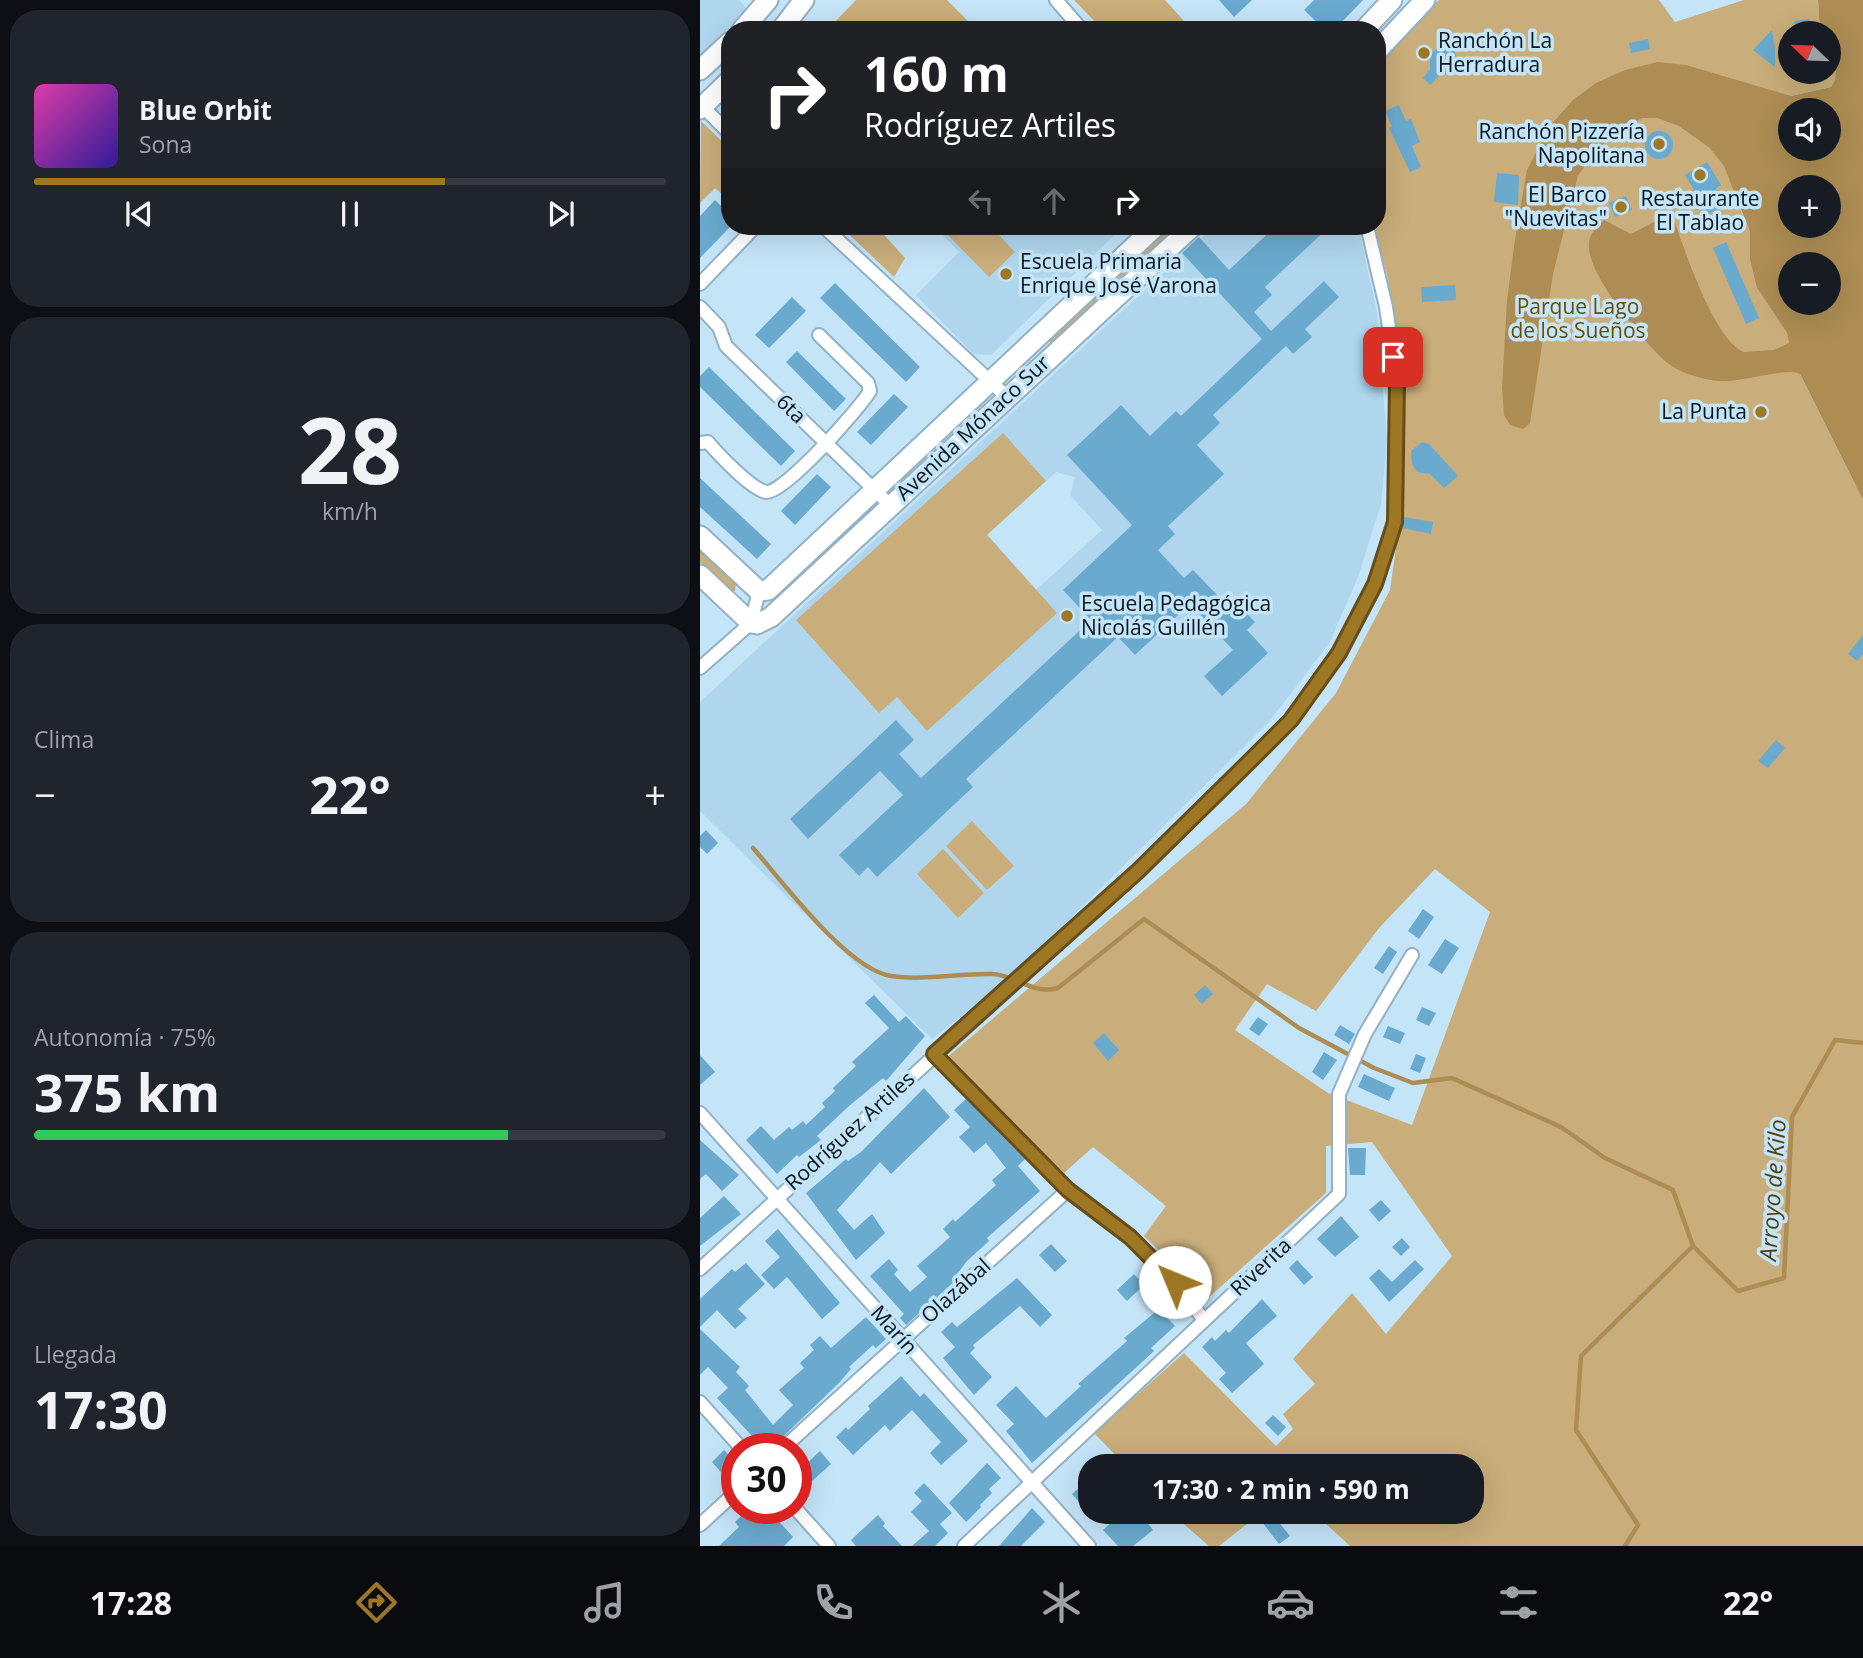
<!DOCTYPE html>
<html lang="es">
<meta charset="utf-8">
<style>
:root{--surface:#171b24;--page:#20242c;--text:#f1f3f6;--muted:#9ea1a6;--line:#363941;--accent:#9e7724}
body{margin:0;font-family:"Open Sans",sans-serif;background:var(--page);color:var(--text);height:100vh;display:flex;flex-direction:column;font-size:26px;white-space:nowrap}
*{box-sizing:border-box;margin:0}
p{font-size:23px;color:var(--muted)}
.icon{flex:none;width:38px;height:38px;fill:none;stroke:currentColor;stroke-width:2;stroke-linecap:round;stroke-linejoin:round}
.map{position:relative;flex:1;overflow:hidden}
.panel{display:flex;flex-direction:column;gap:10px;padding:10px;background:#0d0f14;width:700px}
.panel>*{flex:none}
.guide{position:absolute;left:21px;top:21px;width:665px;height:214px;border-radius:28px;box-shadow:0 7px 28px #0002;background:#202124;color:#fff;overflow:hidden}
.needle{width:46px;rotate:293deg}
.tools{position:absolute;left:1078px;top:21px;display:grid;gap:14px}
.tools a{display:grid;place-items:center;width:63px;height:63px;border-radius:50%;background:var(--surface);box-shadow:0 7px 28px #0002;font-size:35px}
.speed{position:absolute;left:21px;top:1433px;display:flex;gap:14px;font-size:35px;font-weight:700;text-align:center}
.speed>*{display:grid;place-content:center;width:91px;height:91px;border-radius:50%;background:var(--surface);box-shadow:0 7px 28px #0002;line-height:1}
.speed .limit{border:10px solid #d22;background:#fff;color:#111}
.pin{position:absolute;display:grid;place-items:center;width:60px;height:60px;color:#fff;margin:-30px;border-radius:14px;box-shadow:0 4px 10px #0006}
.me{position:absolute;width:77px;margin:-38px;rotate:315deg;stroke-linejoin:round;filter:drop-shadow(0 0 5px #0008)}
.turn{display:flex;align-items:center;gap:24px;height:147px;padding:0 28px;font-size:32px}
.turn .icon{width:91px;height:91px;stroke-width:2.5}
.turn b{display:block;font-size:49px;line-height:60px}
.lanes{display:flex;align-items:center;height:66px;padding:0 28px;background:#0003;justify-content:center;gap:35px;direction:ltr}
.lanes .off{opacity:.35}
.big{font-size:52px;font-weight:700;line-height:1.1}
.panel .tile{flex:1;display:flex;flex-direction:column;justify-content:center;gap:10px;min-width:0;padding:0 24px;border-radius:28px;background:var(--page)}
.panel .dial{align-items:center;gap:0}
.dial b{font-size:91px;line-height:1}
.song{display:flex;align-items:center;gap:21px}
.cover{width:84px;height:84px;border-radius:10px;background:linear-gradient(135deg,hsl(320 70% 55%),hsl(250 70% 35%))}
.played{height:7px;border-radius:4px;background:linear-gradient(90deg,var(--accent) 65%,var(--line) 65%)}
.keys{display:flex;justify-content:space-around;direction:ltr}
.heat{display:flex;justify-content:space-between;align-items:center;font-size:38px;direction:ltr}
.charge{height:10px;border-radius:5px;background:linear-gradient(90deg,#34c759 75%,var(--line) 0)}
.trip{position:absolute;left:378px;top:1454px;width:406px;height:70px;border-radius:28px;background:var(--surface);box-shadow:0 7px 28px #0002;font-weight:700;line-height:70px;text-align:center}
.menu{display:flex;height:112px;justify-content:space-around;align-items:center;background:#090b0e;color:var(--muted)}
.menu .icon{width:49px;height:49px}
.menu .active{color:var(--accent)}
.menu b{font-size:32px;color:var(--text)}
main{display:flex;flex:1;min-height:0}
.map>svg:first-child{display:block}
</style>
<main>
<section class="panel">
<div class="tile">
<div class="song"><i class="cover"></i><div><b>Blue Orbit</b><p>Sona</p></div></div>
<div class="played"></div>
<div class="keys"><svg class="icon" aria-label="previous" viewBox="0 0 24 24"><path d="M18 5L8 12l10 7zM5 5v14"/></svg><svg class="icon" aria-label="pause" viewBox="0 0 24 24"><path d="M8 5v14M16 5v14"/></svg><svg class="icon" aria-label="next" viewBox="0 0 24 24"><path d="M6 5l10 7-10 7zM19 5v14"/></svg></div>
</div>
<div class="tile dial"><b>28</b><p>km/h</p></div>
<div class="tile"><p>Clima</p>
<div class="heat"><a>−</a><b class="big">22°</b><a>+</a></div>
</div>
<div class="tile"><p>Autonomía · 75%</p><b class="big">375 km</b><div class="charge"></div></div>
<div class="tile"><p>Llegada</p><b class="big">17:30</b></div>
</section>
<div class="map">
<svg width="1163" height="1546" viewBox="0 0 1163 1546">
<rect width="100%" height="100%" fill="#c4e4f8"/>
<!-- built -->
<g fill="#afd6ed" fill-rule="evenodd">
<polygon points="0,0 40,0 53,19 42,30 30,30 30,42 0,70"/>
<polygon points="234,226 424,226 291,355 273,354 216,295 259,252"/>
<path d="M514 226H658L677 312 687 441 681 504 658 577 630 642 569 722 309 979 232 1039 0 811V702ZM356 472 375 477 370 495 402 530 336 590 287 534Z"/>
</g>
<!-- green -->
<g fill="#c9ad7a" fill-rule="evenodd">
<polygon points="156,0 247,0 268,21 259,30 127,30"/>
<polygon points="374,0 465,0 492,30 401,28"/>
<path d="M739 0H959L975 22 1044 0H1118L1120 33H1090V72H1129V55L1136 63 1135 80 1131 87 1091 96 1036 199 1050 232 1057 288 1087 333 1100 374 1163 500V1546H650L613 1512H772V1466H426L394 1433 484 1353 576 1446 593 1429 583 1414 615 1384 593 1359 652 1293 686 1334 752 1256 672 1142 626 1146V1193L508 1298 444 1236 466 1206 393 1147 364 1173 244 1060 546 804 636 693 690 590 697 542 699 349 688 279 674 226H677V65ZM735 869 790 912 712 1125 628 1093 535 1030 567 984 616 1011 679 928Z"/>
<polygon points="1,121 30,149 30,201 15,188 0,203"/>
<polygon points="140,226 176,226 205,258 194,277"/>
<polygon points="250,226 290,226 315,252 289,277 244,231"/>
<polygon points="467,226 482,226 353,342 346,342 347,337"/>
<polygon points="303,433 346,481 287,535 357,613 227,731 197,697 179,713 96,620"/>
<polygon points="0,549 36,583 35,591 31,591 0,562"/>
<polygon points="272,821 314,866 287,890 246,846"/>
<polygon points="243,849 284,893 258,918 217,874"/>
<polygon points="470,1512 562,1512 519,1546 509,1546"/>
</g>
<!-- water -->
<path fill="#ad8d53" fill-rule="evenodd" d="M1118 0H1163V500L1100 374C1083 366 1035 386 1011 380 995 377 978 372 966 362 943 341 885 273 889 242 890 233 898 226 904 220L931 234 967 215 975 223C986 254 1014 338 1043 352L1074 350 1089 343 1087 333 1057 288 1050 259V232L1024 166 1010 148 979 126 957 118H942L910 136 878 175 853 274 830 423 823 429 810 425 804 415 802 388 807 301 814 246 827 170 849 127 873 100 896 83 925 70 958 62 986 65 1091 96 1131 87 1135 80 1136 63 1129 55V33H1120ZM1090 110H1129V149H1090ZM1090 187H1129V226H1090ZM1090 264H1129V303H1090Z"/>
<g fill="none" stroke-linecap="round" stroke-linejoin="round">
<!-- stream -->
<g stroke="#ad8d53" stroke-width="4.5">
<path d="M53 848C83 882 147 969 191 976 224 981 259 973 292 974 318 975 331 995 358 988L444 919 599 1028 674 1068 713 1083 752 1078 861 1127 905 1158 973 1190 993 1246"/>
<polyline points="925,1546 938,1525 876,1430 881,1356 993,1246 1038,1291 1084,1278 1092,1117 1135,1040 1163,1043"/>
</g>
</g>
<!-- building -->
<g fill="#6aaacf">
<polygon points="519,0 552,0 534,17"/>
<polygon points="614,0 663,0 640,24 645,30 625,30 604,10"/>
<polygon points="1109,19 1111,33 1096,33 1094,21"/>
<polygon points="1072,30 1075,49 1075,67 1053,50"/>
<polygon points="948,39 950,49 931,53 929,43"/>
<polygon points="741,46 754,49 759,63 753,73 738,76 731,85 723,78 730,69 730,54"/>
<polygon points="699,105 706,121 711,119 720,142 712,146 721,167 710,172 689,128 692,127 685,111"/>
<circle cx="959" cy="145" r="14"/>
<polygon points="1007,162 1021,185 1016,188 1024,207 1006,215 1003,208 997,210 990,192 994,190 985,175"/>
<polygon points="797,173 819,175 818,205 794,202"/>
<polygon points="926,196 932,210 915,217 909,203"/>
<polygon points="15,200 30,215 30,227 0,258 0,216"/>
<polygon points="576,226 630,226 565,287 572,295 554,312 571,331 624,281 639,297 605,329 612,337 593,354 586,346 513,415 520,423 497,445 524,474 468,526 475,534 458,550 484,578 493,570 522,600 528,594 555,622 547,630 568,653 522,696 504,676 533,650 490,604 435,655 418,637 266,779 273,787 177,877 168,867 159,876 139,855 203,795 180,771 108,839 90,819 196,720 214,740 199,754 221,778 391,620 363,590 432,525 367,455 421,405 450,436 476,411 481,416 562,339 482,253 499,237 529,270"/>
<polygon points="1026,242 1059,318 1046,324 1013,248"/>
<polygon points="135,283 220,367 206,382 120,298"/>
<polygon points="755,285 756,300 722,302 721,287"/>
<polygon points="92,297 106,311 69,348 55,335"/>
<polygon points="97,351 146,399 134,411 86,362"/>
<polygon points="9,367 95,451 81,466 0,387 0,376"/>
<polygon points="194,394 208,407 171,445 157,432"/>
<polygon points="722,442 729,444 758,476 744,488 730,474 717,472 712,464 711,451"/>
<polygon points="117,474 131,487 95,525 81,511"/>
<polygon points="0,478 71,544 57,559 0,507"/>
<polygon points="704,517 733,522 731,534 702,528"/>
<polygon points="1163,635 1163,654 1157,661 1148,654"/>
<polygon points="1076,740 1085,748 1068,768 1058,761"/>
<polygon points="6,830 18,843 7,854 0,847 0,836"/>
<polygon points="723,909 734,917 719,939 708,931"/>
<polygon points="745,939 759,948 742,974 728,965"/>
<polygon points="689,946 697,952 683,974 674,968"/>
<polygon points="505,985 513,994 502,1004 494,995"/>
<polygon points="174,995 199,1022 206,1016 225,1036 186,1081 183,1078 149,1106 117,1136 121,1140 99,1157 97,1155 77,1174 46,1140 61,1126 74,1140 89,1127 92,1130 103,1121 106,1125 125,1107 122,1103 135,1091 133,1088 156,1066 152,1062 189,1028 165,1003"/>
<polygon points="722,1007 736,1013 729,1026 716,1020"/>
<polygon points="558,1017 568,1024 559,1036 549,1029"/>
<polygon points="640,1025 655,1034 649,1044 634,1035"/>
<polygon points="688,1026 705,1033 700,1044 683,1037"/>
<polygon points="404,1033 419,1050 408,1061 393,1043"/>
<polygon points="624,1052 637,1060 623,1080 612,1072"/>
<polygon points="716,1054 726,1058 720,1073 710,1069"/>
<polygon points="0,1055 15,1072 0,1085"/>
<polygon points="664,1074 695,1088 689,1101 658,1087"/>
<polygon points="224,1088 250,1117 191,1174 180,1162 137,1210 154,1230 172,1214 185,1233 156,1260 106,1193 146,1159 148,1161 161,1152"/>
<polygon points="266,1099 325,1159 318,1166 340,1191 287,1238 289,1241 267,1261 255,1277 257,1279 206,1325 200,1318 204,1314 170,1276 189,1259 198,1270 194,1274 210,1292 227,1277 217,1266 250,1237 243,1229 253,1219 255,1222 296,1185 292,1180 306,1168 286,1143 274,1153 259,1137 270,1127 254,1110"/>
<polygon points="0,1140 39,1175 22,1191 6,1174 0,1179"/>
<polygon points="648,1148 666,1148 665,1175 650,1175"/>
<polygon points="24,1196 41,1214 0,1246 0,1218"/>
<polygon points="681,1200 691,1211 679,1222 669,1210"/>
<polygon points="641,1216 659,1237 635,1257 617,1239"/>
<polygon points="78,1229 140,1303 122,1319 87,1277 74,1289 61,1275 80,1257 65,1241"/>
<polygon points="702,1238 710,1247 701,1256 692,1247"/>
<polygon points="351,1244 367,1261 355,1272 339,1255"/>
<polygon points="597,1260 613,1277 604,1285 589,1268"/>
<polygon points="715,1260 724,1269 689,1302 669,1278 679,1269 692,1282"/>
<polygon points="46,1263 65,1284 38,1309 47,1318 35,1329 17,1310 0,1327 0,1299 32,1269 35,1272"/>
<polygon points="434,1274 444,1285 427,1301 417,1290"/>
<polygon points="317,1278 352,1315 340,1327 320,1306 273,1345 275,1348 270,1353 292,1377 274,1395 243,1358 255,1347 241,1332 252,1322 257,1327"/>
<polygon points="562,1299 577,1316 546,1343 564,1364 532,1393 519,1379 526,1373 502,1347 512,1337 515,1341 526,1330 529,1333"/>
<polygon points="459,1309 475,1326 451,1348 454,1351 332,1463 306,1431 314,1424 296,1405 316,1386 346,1418 381,1386 378,1384 427,1341 424,1338"/>
<polygon points="166,1317 186,1339 176,1348 173,1345 149,1367 151,1369 139,1383 70,1449 64,1449 17,1398 28,1388 8,1367 0,1375 0,1329 40,1367 36,1372 49,1386 45,1390 73,1425 93,1405 79,1390 104,1368 100,1363 114,1350 110,1345 120,1336 131,1348"/>
<polygon points="201,1376 220,1397 224,1393 268,1441 241,1465 230,1453 241,1442 212,1410 190,1431 185,1425 153,1455 136,1437 146,1427 148,1430 170,1409 168,1406"/>
<polygon points="573,1415 586,1427 578,1436 565,1423"/>
<polygon points="24,1450 37,1464 37,1468 26,1478 12,1462"/>
<polygon points="120,1451 131,1464 112,1481 101,1469"/>
<polygon points="287,1463 301,1478 289,1489 292,1493 280,1505 281,1507 266,1522 249,1503"/>
<polygon points="390,1478 390,1493 380,1503 372,1494"/>
<polygon points="224,1483 252,1513 240,1524 248,1533 235,1546 212,1546 229,1531 211,1512 222,1501 214,1493"/>
<polygon points="49,1508 67,1508 93,1537 84,1546 19,1546 39,1527 35,1522"/>
<polygon points="332,1508 345,1522 321,1546 299,1546"/>
<polygon points="422,1512 430,1521 440,1513 453,1530 433,1546 418,1546 403,1530"/>
<polygon points="572,1514 590,1536 579,1544 562,1522"/>
<polygon points="178,1515 185,1523 183,1526 202,1546 156,1546 151,1540"/>
</g>
<g fill="none" stroke-linecap="round" stroke-linejoin="round">
<defs>
<g id="street">
<polyline points="356,0 382,30"/>
<polyline points="0,104 30,134"/>
<polyline points="123,226 306,396"/>
<polyline points="0,284 56,226"/>
<polyline points="0,307 19,327 26,346 190,505"/>
<path d="M0 443 8 442C18 454 51 489 66 492 83 495 160 408 170 391L168 383 119 335"/>
<polyline points="0,668 51,623 59,591"/>
<polyline points="234,1054 368,1190 431,1237 475,1282 504,1320"/>
<polyline points="0,1113 389,1546"/>
<polyline points="0,1269 438,871 591,720 639,653 675,584 695,522 697,382 686,307 667,226"/>
<polyline points="0,1402 42,1449"/>
<polyline points="82,1449 368,1190"/>
<polyline points="95,1508 129,1546"/>
<polyline points="0,1525 37,1491"/>
<polyline points="264,1546 639,1194 639,1094 665,1034 712,955"/>
</g>
<g id="secondary">
<polyline points="42,30 68,0"/>
<polyline points="81,30 104,0"/>
<polyline points="664,30 692,0"/>
<polyline points="677,51 725,0"/>
<polyline points="0,70 30,42"/>
<polyline points="0,109 30,80"/>
<polyline points="0,536 59,591 68,590 456,226"/>
<polyline points="0,575 51,623 57,624 71,617 493,226"/>
</g>
</defs>
<!-- street casing -->
<use href="#street" stroke="#93b1c4" stroke-width="16"/>
<!-- secondary casing -->
<use href="#secondary" stroke="#93b1c4" stroke-width="23"/>
<!-- street -->
<use href="#street" stroke="#fff" stroke-width="12"/>
<!-- secondary -->
<use href="#secondary" stroke="#fff" stroke-width="19"/>
</g>
<g fill="none" stroke-linecap="round" stroke-linejoin="round">
<defs>
<polyline id="route" points="475,1282 430,1237 368,1190 234,1054 438,871 553,758 591,720 639,653 675,584 695,522 697,382 693,357"/>
</defs>
<!-- route casing -->
<use href="#route" stroke="#674d17" stroke-width="18"/>
<!-- route -->
<use href="#route" stroke="#9e7724" stroke-width="12"/>
</g>
<!-- markers -->
<g fill="#9e7724" stroke="#c4e4f8" stroke-width="2.5">
<circle cx="724" cy="53" r="7"/>
<circle cx="959" cy="144" r="7"/>
<circle cx="1000" cy="175" r="7"/>
<circle cx="921" cy="207" r="7"/>
<circle cx="306" cy="274" r="7"/>
<circle cx="1061" cy="412" r="7"/>
<circle cx="367" cy="616" r="7"/>
</g>
<g text-anchor="middle" stroke-width="7" stroke-linejoin="round" paint-order="stroke">
<!-- poi labels -->
<g font-size="21" fill="#0a161d" stroke="#c4e4f8" text-anchor="start">
<text x="738" y="48">Ranchón La<tspan x="738" dy="24">Herradura</tspan></text>
<text x="945" y="139" text-anchor="end">Ranchón Pizzería<tspan x="945" dy="24">Napolitana</tspan></text>
<text x="907" y="202" text-anchor="end">El Barco<tspan x="907" dy="24">"Nuevitas"</tspan></text>
<text x="1000" y="206" text-anchor="middle">Restaurante<tspan x="1000" dy="24">El Tablao</tspan></text>
<text x="320" y="269">Escuela Primaria<tspan x="320" dy="24">Enrique José Varona</tspan></text>
<text x="1047" y="419" text-anchor="end">La Punta</text>
<text x="381" y="611">Escuela Pedagógica<tspan x="381" dy="24">Nicolás Guillén</tspan></text>
</g>
<!-- park labels -->
<g font-size="21" fill="#6d4d00" stroke="#c4e4f8">
<text x="878" y="314">Parque Lago<tspan x="878" dy="24">de los Sueños</tspan></text>
</g>
<!-- street labels -->
<g font-size="21" fill="#0a161d" stroke="#c4e4f8">
<text transform="translate(91 409) rotate(44)" y="7">6ta</text>
<text transform="translate(273 428) rotate(-43)" y="7">Avenida Mónaco Sur</text>
<text transform="translate(150 1131) rotate(-42)" y="7">Rodríguez Artiles</text>
<text transform="translate(561 1267) rotate(-43)" y="7">Riverita</text>
<text transform="translate(256 1291) rotate(-42)" y="7">Olazábal</text>
<text transform="translate(194 1330) rotate(48)" y="7">Marín</text>
</g>
<!-- water labels -->
<g font-size="23" font-style="italic" fill="#553f0f" stroke="#c4e4f8">
<text transform="translate(1073 1190) rotate(-86)" y="8">Arroyo de Kilo</text>
</g>
</g>
</svg>
<div class="tools">
<a><svg class="needle" viewBox="-14 -14 28 28"><path d="M0-13l5 13h-10z" fill="#e53935"/><path d="M0 13l5-13h-10z" fill="#9ea1a6"/></svg></a>
<a><svg class="icon" aria-label="sound" viewBox="0 0 24 24"><path d="M4 9h4l5-4v14l-5-4H4zM17 9q2 3 0 6"/></svg></a>
<a>+</a>
<a>−</a>
</div>
<div class="speed"><div class="limit">30</div></div>
<div class="pin" style="left:693px;top:357px;background:#d93025"><svg class="icon" aria-label="arrive" viewBox="0 0 24 24"><path d="M6 21V4h12l-3 4 3 4H6"/></svg></div>
<svg class="me" style="left:475px;top:1282px" viewBox="-20 -20 40 40"><circle r="19" fill="#fff"/><path d="M0-13L10 11 0 6-10 11z" fill="#9e7724"/></svg>
<div class="trip">17:30 · 2 min · 590 m</div>
<div class="guide">
<div class="turn"><svg class="icon" aria-label="right" viewBox="0 0 24 24"><path d="M7 20v-9h11M14 6l5 5-5 5"/></svg><div><b>160 m</b>Rodríguez Artiles</div></div>
<div class="lanes"><svg class="icon off" aria-label="left" viewBox="0 0 24 24"><path d="M17 20v-9H6M10 6l-5 5 5 5"/></svg><svg class="icon off" aria-label="ahead" viewBox="0 0 24 24"><path d="M12 20V5M6 11l6-6 6 6"/></svg><svg class="icon" aria-label="right" viewBox="0 0 24 24"><path d="M7 20v-9h11M14 6l5 5-5 5"/></svg></div>
</div>
</div>
</main>
<nav class="menu">
<b>17:28</b>
<svg class="icon active" aria-label="directions" viewBox="0 0 24 24"><path d="M12 3l9 9-9 9-9-9zM9 14v-3h6M13 9l2 2-2 2"/></svg>
<svg class="icon" aria-label="music" viewBox="0 0 24 24"><path d="M9 18V5l10-2v13"/><circle cx="6" cy="18" r="3"/><circle cx="16" cy="16" r="3"/></svg>
<svg class="icon" aria-label="phone" viewBox="0 0 24 24"><path d="M5 4h4l2 5-3 2q2 4 5 5l2-3 5 2v4C11 20 4 13 5 4z"/></svg>
<svg class="icon" aria-label="climate" viewBox="0 0 24 24"><path d="M12 3v18M4 7l16 10M4 17L20 7"/></svg>
<svg class="icon" aria-label="car" viewBox="0 0 24 24"><path d="M5 17H2v-5l4-1 3-4h7l3 4 3 1v5h-3M9 17h6M6 11h13"/><circle cx="7" cy="17" r="2"/><circle cx="17" cy="17" r="2"/></svg>
<svg class="icon" aria-label="filters" viewBox="0 0 24 24"><path d="M4 7h16M4 17h16"/><circle cx="9" cy="7" r="2"/><circle cx="15" cy="17" r="2"/></svg>
<b>22°</b>
</nav>
